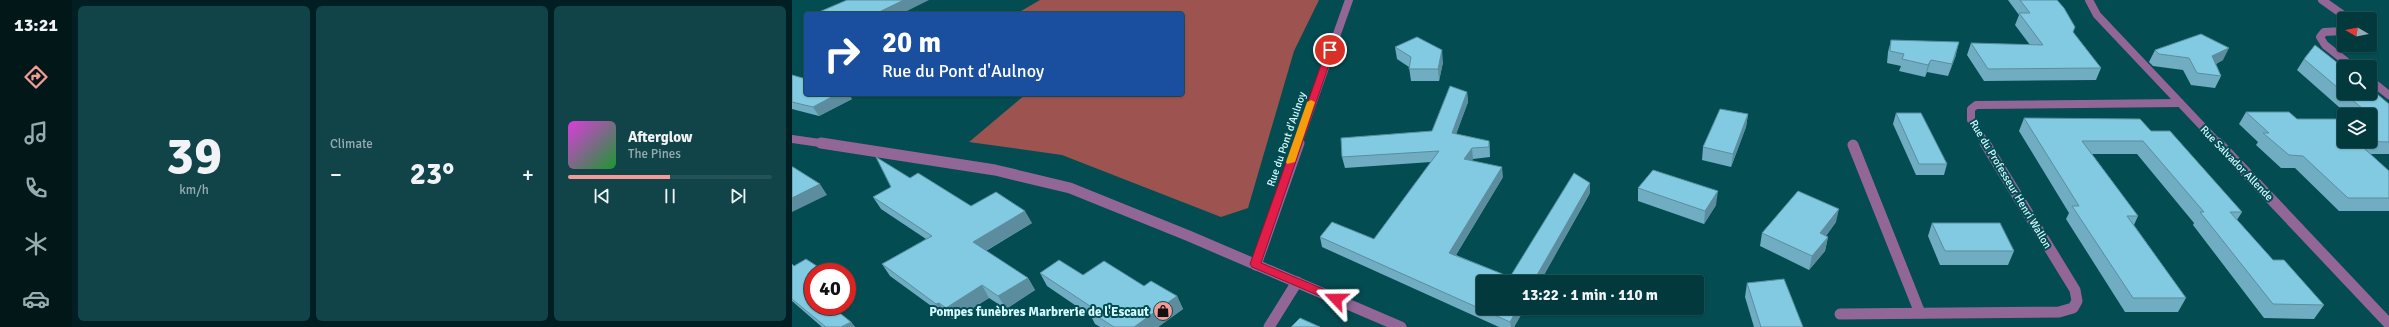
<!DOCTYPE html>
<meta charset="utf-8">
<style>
:root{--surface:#02393d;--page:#104448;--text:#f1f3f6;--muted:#96acb0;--line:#235357;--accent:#f59b97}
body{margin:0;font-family:Signika,sans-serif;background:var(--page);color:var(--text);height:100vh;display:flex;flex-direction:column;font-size:15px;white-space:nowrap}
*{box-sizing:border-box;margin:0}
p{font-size:13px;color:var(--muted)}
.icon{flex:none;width:22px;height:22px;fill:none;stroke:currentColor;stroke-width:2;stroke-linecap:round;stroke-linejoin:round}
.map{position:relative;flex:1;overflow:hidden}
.drawer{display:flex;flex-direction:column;gap:6px;padding:6px;background:#011f22;width:720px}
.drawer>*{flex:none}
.hud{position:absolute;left:12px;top:12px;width:380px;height:84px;border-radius:4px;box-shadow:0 1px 3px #0004,0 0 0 1px var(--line);background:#1a4fa0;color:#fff;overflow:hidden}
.needle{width:26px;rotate:279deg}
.fabs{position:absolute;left:1545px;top:12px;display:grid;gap:8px}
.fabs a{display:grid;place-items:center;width:40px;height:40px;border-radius:4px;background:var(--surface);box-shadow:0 1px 3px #0004,0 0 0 1px var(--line);font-size:20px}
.speed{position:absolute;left:12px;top:263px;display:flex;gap:8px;font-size:20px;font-weight:700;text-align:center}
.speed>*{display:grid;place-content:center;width:52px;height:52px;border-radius:50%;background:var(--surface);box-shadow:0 1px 3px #0004,0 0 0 1px var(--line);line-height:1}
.speed .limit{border:6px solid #d22;background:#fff;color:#111}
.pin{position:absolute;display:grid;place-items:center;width:34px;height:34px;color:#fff;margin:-17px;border:2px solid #fff;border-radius:50%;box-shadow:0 1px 4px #0007}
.me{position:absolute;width:44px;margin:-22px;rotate:293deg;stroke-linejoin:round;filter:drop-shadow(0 0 3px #0008)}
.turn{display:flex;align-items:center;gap:14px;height:84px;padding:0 12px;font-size:18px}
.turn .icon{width:52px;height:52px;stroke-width:2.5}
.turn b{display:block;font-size:28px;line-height:34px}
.big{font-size:30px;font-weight:700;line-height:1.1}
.drawer .tile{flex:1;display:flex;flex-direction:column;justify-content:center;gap:6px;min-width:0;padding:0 14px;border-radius:6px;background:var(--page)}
.drawer .dial{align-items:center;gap:0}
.dial b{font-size:52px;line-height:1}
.song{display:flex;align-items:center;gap:12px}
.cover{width:48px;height:48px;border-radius:6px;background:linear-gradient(135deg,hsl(300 70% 55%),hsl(130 70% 35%))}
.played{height:4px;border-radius:2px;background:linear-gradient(90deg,var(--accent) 50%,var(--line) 50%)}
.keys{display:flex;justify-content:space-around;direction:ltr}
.heat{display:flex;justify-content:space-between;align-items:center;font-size:22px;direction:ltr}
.drawer .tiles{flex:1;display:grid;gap:6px;grid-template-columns:repeat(3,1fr)}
.trip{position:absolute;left:684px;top:275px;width:228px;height:40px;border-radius:4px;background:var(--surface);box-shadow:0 1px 3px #0004,0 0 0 1px var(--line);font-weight:700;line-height:40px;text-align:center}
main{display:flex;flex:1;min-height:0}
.tabs{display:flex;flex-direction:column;width:72px;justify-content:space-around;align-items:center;background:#011718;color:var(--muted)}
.tabs .icon{width:28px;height:28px}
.tabs .selected{color:var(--accent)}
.tabs b{font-size:18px;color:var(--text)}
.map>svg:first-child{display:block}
</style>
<main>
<nav class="tabs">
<b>13:21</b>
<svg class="icon selected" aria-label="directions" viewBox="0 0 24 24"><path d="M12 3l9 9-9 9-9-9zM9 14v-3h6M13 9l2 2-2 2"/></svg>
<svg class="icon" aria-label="music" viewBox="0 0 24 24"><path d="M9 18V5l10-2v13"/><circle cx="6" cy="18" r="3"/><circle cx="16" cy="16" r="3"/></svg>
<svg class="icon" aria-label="phone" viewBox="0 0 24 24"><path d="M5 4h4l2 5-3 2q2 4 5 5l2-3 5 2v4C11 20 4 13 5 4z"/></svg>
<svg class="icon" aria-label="climate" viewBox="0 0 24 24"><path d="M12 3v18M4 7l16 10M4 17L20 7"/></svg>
<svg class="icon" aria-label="car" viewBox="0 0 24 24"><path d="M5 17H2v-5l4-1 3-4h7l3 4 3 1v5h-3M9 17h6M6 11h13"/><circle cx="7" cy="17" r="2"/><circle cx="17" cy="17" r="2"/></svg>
</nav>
<section class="drawer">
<div class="tiles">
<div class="tile dial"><b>39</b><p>km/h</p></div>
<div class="tile"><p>Climate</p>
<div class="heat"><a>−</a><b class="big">23°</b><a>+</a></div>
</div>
<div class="tile">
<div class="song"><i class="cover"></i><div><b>Afterglow</b><p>The Pines</p></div></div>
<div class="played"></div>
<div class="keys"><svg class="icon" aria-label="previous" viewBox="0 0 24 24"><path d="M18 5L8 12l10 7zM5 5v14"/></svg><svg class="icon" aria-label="pause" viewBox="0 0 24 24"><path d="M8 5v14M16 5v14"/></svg><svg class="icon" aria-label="next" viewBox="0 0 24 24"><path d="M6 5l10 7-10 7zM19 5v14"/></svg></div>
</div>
</div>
</section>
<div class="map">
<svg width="1597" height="327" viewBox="0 0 1597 327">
<rect width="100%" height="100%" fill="#034c51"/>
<!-- green -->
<polygon fill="#9d5350" points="248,0 527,0 502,51 456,208 429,217 270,155 177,142 234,94 390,94 390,14 224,14"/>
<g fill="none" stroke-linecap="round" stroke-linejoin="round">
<!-- minor-far1 -->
<g stroke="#926697" stroke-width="8">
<polyline points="1297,0 1305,15 1427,144"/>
<polyline points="1530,0 1557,19"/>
<polyline points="1552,31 1532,32 1528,37 1533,45 1561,67"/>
<polyline points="1578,80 1597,95"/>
<polyline points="0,139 35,144"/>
<polyline points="506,144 557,0"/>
<polyline points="1194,144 1179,120 1179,109 1184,105 1388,103"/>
</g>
<!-- minor -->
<g stroke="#926697" stroke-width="11">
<polyline points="29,143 203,170 278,188 397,236 609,327"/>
<polyline points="1426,143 1597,324"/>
<polyline points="1061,145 1128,313"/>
<polyline points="464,265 507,143"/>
<polyline points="1048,314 1267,312 1281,308 1285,301 1283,290 1193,143"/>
<polyline points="477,327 505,282"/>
</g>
</g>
<!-- wall -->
<g fill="#70adc2">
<polygon points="1216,0 1265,0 1281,32 1309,68 1304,80 1192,81 1175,55 1179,43 1238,45 1223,25 1227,15"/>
<polygon points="1099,40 1164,55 1156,76 1135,72 1133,77 1107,71 1109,66 1095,63 1096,52"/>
<polygon points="603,47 651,62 647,81 619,81 617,67 605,59"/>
<polygon points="1363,50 1431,60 1424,64 1429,76 1423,88 1399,85 1391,70 1361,66 1357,62"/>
<polygon points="1512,59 1597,104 1597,154 1578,154 1597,171 1597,211 1547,211 1503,168 1489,168 1464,145 1466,142 1447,124 1454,112 1505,119 1578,141 1578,115 1556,115 1505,70"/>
<polygon points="0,75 60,99 27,116 0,109"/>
<polygon points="675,92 676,102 664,134 697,141 698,151 698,157 681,159 679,161 711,177 664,255 718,277 798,193 748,282 691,282 691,308 733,308 722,327 707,327 530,247 528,237 582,239 639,162 553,168 550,157 640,131"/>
<polygon points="1104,113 1155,164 1152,175 1124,175 1101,124"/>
<polygon points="956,114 954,127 939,167 910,160 911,147"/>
<polygon points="1232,118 1359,131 1450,212 1445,220 1481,260 1532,305 1522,319 1472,318 1401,225 1402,223 1345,154 1300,154 1346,216 1342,225 1394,298 1386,312 1333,312 1274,219 1277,213 1227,131"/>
<polygon points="118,178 179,206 240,223 194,251 236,278 243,290 214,309 197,298 162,320 155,315 153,316 98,276 90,264 134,239 89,209 81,197"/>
<polygon points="846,188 924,205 912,224 846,201"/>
<polygon points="1044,222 1034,236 1036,237 1033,251 1017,270 968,246 970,233"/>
<polygon points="1140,223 1222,251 1216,265 1148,265 1136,236"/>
<polygon points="0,264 21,306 59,322 63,327 30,327 0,301"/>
<polygon points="248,273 291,275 352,286 385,296 391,309 366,327 308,327 303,324 299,316 255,286"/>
<polygon points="955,283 1011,327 962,327 953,297"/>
</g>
<!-- shaded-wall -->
<g fill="#5b8d9e">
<polygon points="112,0 137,0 109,14 83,14"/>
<polygon points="1167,42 1164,55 1156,76 1160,64"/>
<polygon points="1437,48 1431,60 1414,68 1420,56"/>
<polygon points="650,50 651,62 647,81 646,69"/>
<polygon points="1139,60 1135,72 1133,77 1136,65"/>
<polygon points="675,92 676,102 661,143 660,133"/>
<polygon points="45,94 57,94 60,99 27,116 21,107"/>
<polygon points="956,114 954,127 939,167 941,154"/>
<polygon points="697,141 698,151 698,157 697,147"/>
<polygon points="680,148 681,159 673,170 672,159"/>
<polygon points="710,167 711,177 659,263 657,253"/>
<polygon points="798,183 798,193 748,282 741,282"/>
<polygon points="28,184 35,195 0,212 0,198"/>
<polygon points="926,191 924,205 912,224 913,211"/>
<polygon points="1047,209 1044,222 1025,247 1028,233"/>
<polygon points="233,211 240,223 188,254 181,242"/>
<polygon points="1036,237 1033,251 1017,270 1020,256"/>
<polygon points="236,278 243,290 214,309 206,296"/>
<polygon points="190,285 197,298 162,320 154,308"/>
<polygon points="385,296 391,309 366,327 342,327"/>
<polygon points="147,303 155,315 153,316 144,304"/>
<polygon points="726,308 733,308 722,327 719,327 718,322"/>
<polygon points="59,322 63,327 49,327"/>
</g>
<!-- building -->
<g fill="#82c9e2" stroke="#5b8d9e">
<polygon points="55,0 112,0 83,14 33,14 27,12"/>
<polygon points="1228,0 1265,0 1272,8 1283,27 1281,32 1309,68 1196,69 1179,43 1251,45 1227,13 1238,13"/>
<polygon points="1409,34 1437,48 1420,56 1429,76 1405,73 1397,58 1367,54 1363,50"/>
<polygon points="625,37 650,50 646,69 617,69 619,57 603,47"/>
<polygon points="1099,40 1167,42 1160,64 1139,60 1136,65 1110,59 1112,54 1098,51"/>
<polygon points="1523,45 1552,68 1552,93 1512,59"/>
<polygon points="0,75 14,79 14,94 45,94 21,107 0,102"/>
<polygon points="658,86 675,92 660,133 697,141 697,147 680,148 672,159 710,167 657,253 718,277 782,173 798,183 741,282 691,282 691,308 726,308 718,322 528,237 540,222 582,239 647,151 550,157 549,138 640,131"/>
<polygon points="1578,88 1597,104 1597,142 1564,141 1597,171 1597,198 1556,198 1511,156 1497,155 1471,133 1477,133 1454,112 1497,112 1505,119 1552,119 1552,141 1578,141 1578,119 1583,119 1552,93 1578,93"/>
<polygon points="928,109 956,114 941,154 911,147"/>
<polygon points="1104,113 1129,113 1155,164 1127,164"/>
<polygon points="1232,118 1348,119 1359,131 1378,131 1450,212 1438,212 1481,260 1492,260 1532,305 1481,304 1408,212 1412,212 1351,141 1290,141 1346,216 1335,216 1394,298 1341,298 1280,206 1287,206"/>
<polygon points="84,157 118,178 126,173 179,206 204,192 233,211 181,242 236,278 206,296 190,285 154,308 147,303 144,304 90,264 140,236 81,197 99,187"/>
<polygon points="0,167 1,167 28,184 0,198"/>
<polygon points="861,170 926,191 913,211 846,188"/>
<polygon points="1006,191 1047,209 1028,233 1036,237 1020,256 970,233"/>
<polygon points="1140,223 1208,223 1222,251 1153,251"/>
<polygon points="14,259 34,272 21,272 21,306 39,306 59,322 49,327 34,327 0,299 0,264 2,266"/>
<polygon points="267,260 291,275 312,261 352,286 359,281 385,296 342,327 322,327 297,311 301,308 248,273"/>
<polygon points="992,279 1011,327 969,327 955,283"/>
<polygon points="508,318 528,327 499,327"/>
</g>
<!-- route -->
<polygon fill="#e11d48" stroke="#92132f" points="535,48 542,50 469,263 548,296 550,299 544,303 460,267 458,264"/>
<!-- slow -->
<polygon fill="#f59e0b" points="519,100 523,102 503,162 495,164 494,162 515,102"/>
<!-- icons -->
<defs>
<symbol id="shop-disc" viewBox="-11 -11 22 22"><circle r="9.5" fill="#f59b97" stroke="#034c51"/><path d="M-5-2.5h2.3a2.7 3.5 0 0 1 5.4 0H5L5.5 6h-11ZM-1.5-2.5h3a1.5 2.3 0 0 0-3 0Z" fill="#111"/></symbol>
</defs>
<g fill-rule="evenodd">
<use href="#shop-disc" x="360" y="300" width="22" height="22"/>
</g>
<g text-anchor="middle" stroke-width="4" stroke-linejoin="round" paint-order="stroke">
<!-- street labels -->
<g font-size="11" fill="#d4fafe" stroke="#034c51">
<text transform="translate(494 139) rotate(-71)" y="4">Rue du Pont d'Aulnoy</text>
<text transform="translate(1445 163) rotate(46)" y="4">Rue Salvador Allende</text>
<text transform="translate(1219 184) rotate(59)" y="4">Rue du Professeur Henri Wallon</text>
</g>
<!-- near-poi labels -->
<g font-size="13" font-weight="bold" fill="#d4fafe" stroke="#034c51" text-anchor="end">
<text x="357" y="316">Pompes funèbres Marbrerie de l'Escaut</text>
</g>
</g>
</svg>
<div class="fabs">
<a><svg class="needle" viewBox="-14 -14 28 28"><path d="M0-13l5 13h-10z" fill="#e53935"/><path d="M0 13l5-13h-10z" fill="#96acb0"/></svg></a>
<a><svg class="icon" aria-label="search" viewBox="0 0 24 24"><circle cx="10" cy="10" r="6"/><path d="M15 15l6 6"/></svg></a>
<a><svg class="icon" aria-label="layers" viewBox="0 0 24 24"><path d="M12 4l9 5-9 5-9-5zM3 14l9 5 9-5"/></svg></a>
</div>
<div class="speed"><div class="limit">40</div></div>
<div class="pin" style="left:538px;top:50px;background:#d93025"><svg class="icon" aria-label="arrive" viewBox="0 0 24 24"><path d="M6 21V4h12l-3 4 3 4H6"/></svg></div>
<svg class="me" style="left:544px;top:299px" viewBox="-20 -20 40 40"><path d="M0-17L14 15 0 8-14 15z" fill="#e11d48" stroke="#fff" stroke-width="4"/></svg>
<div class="trip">13:22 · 1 min · 110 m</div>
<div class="hud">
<div class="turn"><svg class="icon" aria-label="right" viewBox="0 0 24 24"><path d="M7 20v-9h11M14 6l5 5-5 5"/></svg><div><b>20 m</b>Rue du Pont d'Aulnoy</div></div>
</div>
</div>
</main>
